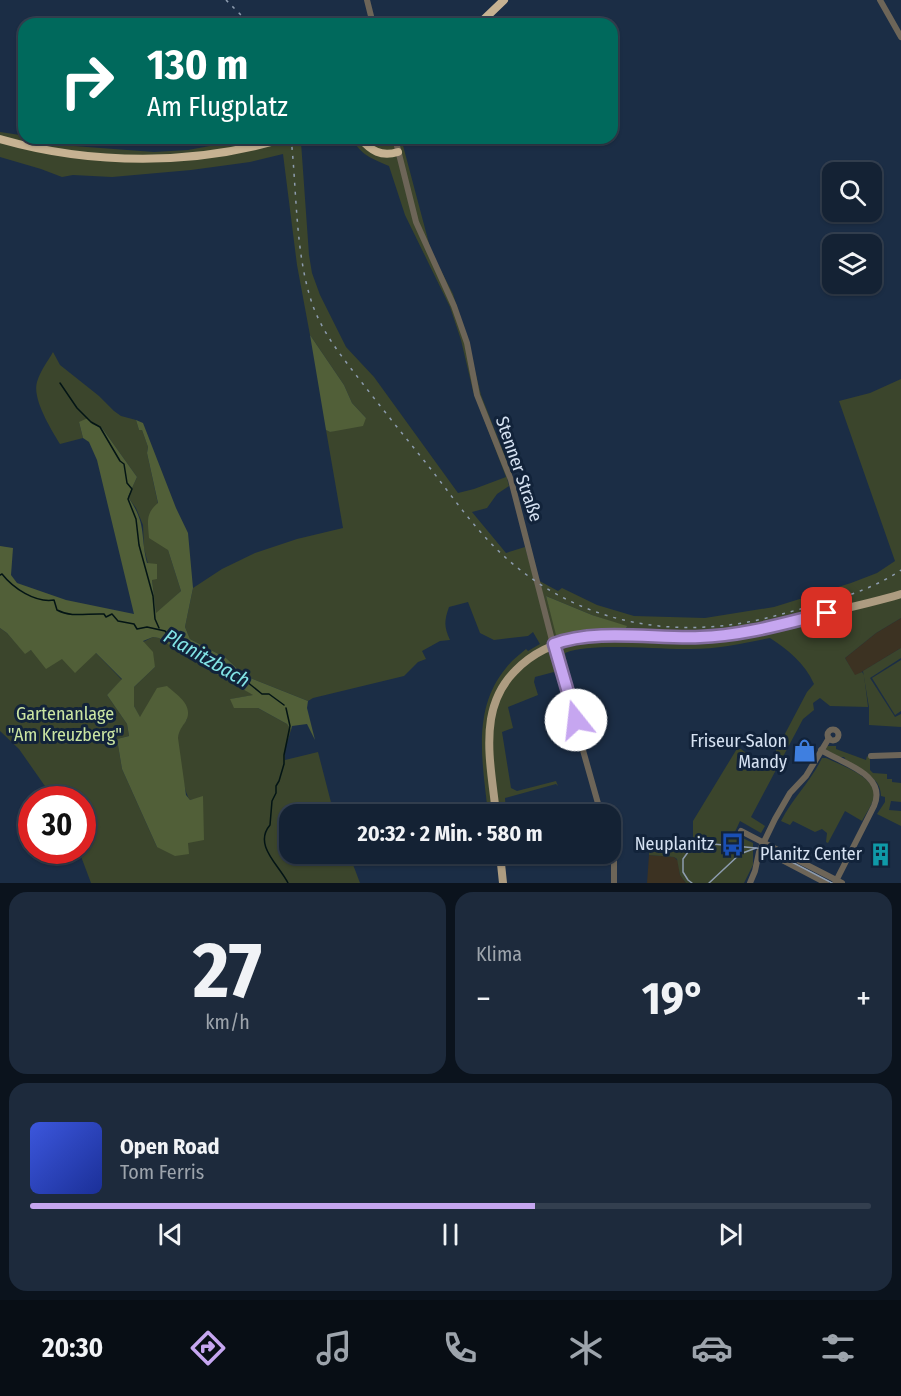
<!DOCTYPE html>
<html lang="de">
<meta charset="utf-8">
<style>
:root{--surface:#142234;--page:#1d2a3c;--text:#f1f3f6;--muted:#9da4ac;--line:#333f4f;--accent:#c6a6f0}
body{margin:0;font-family:"Fira Sans Condensed",sans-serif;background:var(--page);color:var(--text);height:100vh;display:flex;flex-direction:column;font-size:22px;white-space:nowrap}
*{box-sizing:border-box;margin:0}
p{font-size:20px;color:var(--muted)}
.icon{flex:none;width:33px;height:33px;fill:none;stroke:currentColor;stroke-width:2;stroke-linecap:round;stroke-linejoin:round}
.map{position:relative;height:883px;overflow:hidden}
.details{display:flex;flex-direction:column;gap:9px;padding:9px;background:#0b131d;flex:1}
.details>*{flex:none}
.top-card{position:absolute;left:18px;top:18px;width:600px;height:126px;border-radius:18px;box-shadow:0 2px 4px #0004,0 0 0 2px var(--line);background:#00695c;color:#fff;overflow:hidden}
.fabs{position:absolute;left:822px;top:162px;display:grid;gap:12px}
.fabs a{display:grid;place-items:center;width:60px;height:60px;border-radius:12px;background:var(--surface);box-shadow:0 2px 4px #0004,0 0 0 2px var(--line);font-size:30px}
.speed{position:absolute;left:18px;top:786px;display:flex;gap:12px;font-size:30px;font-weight:700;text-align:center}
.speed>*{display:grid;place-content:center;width:78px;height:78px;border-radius:50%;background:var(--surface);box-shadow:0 2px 4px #0004,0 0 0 2px var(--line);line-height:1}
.speed .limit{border:9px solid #d22;background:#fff;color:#111}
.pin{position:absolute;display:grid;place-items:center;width:51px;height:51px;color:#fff;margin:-26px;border-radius:12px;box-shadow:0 3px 9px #0006}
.me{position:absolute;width:66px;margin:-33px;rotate:344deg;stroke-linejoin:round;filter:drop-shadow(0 0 4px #0008)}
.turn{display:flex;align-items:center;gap:21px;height:126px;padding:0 30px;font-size:27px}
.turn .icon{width:78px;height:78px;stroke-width:2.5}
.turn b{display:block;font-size:42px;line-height:51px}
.big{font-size:45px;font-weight:700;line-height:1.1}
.details .widget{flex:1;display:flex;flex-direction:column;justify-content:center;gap:9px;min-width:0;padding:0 21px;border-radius:18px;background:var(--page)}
.details .dial{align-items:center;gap:0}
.dial b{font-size:78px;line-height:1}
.song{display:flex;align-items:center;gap:18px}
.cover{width:72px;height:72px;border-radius:9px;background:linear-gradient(135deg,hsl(230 70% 55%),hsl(230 70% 35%))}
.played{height:6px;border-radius:3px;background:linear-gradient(90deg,var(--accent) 60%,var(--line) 60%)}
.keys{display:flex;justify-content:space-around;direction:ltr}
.heat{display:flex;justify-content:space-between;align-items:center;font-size:33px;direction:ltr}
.details .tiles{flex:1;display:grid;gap:9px;grid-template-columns:1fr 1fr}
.widget:last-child{grid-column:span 2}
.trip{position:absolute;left:279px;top:804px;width:342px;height:60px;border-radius:18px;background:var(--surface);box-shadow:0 2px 4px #0004,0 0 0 2px var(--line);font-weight:700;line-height:60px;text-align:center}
.tabs{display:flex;height:96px;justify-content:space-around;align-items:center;background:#080e15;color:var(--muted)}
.tabs .icon{width:42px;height:42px}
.tabs .active{color:var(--accent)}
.tabs b{font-size:27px;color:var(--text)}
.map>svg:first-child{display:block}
</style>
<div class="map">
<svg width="901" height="883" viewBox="0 0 901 883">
<rect width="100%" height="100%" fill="#1b2d45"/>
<!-- industrial -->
<g fill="#3c3222">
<polygon points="901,618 901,648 855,676 845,658 876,633"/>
<polygon points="649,855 674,857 678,861 680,875 686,883 647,883"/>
</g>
<!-- green -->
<g fill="#3b452c" fill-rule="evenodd">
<path d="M0 132 20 135 24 132V138H69L74 146 154 152 188 150 253 138H322V142L315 144 312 138 301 142 309 255 312 273 320 295 346 347 374 377 458 493 474 489 506 477 473 391 461 340 450 307 405 215 389 166C373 159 360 155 352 138H401L431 251 453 294 468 343 481 395 512 474 507 478 509 486 497 494 487 508 472 512 506 553 525 547 534 578 558 591 562 588 597 605 634 616 705 618 774 607 851 583 877 573 895 561 839 401 870 393 901 379V618L876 633 845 658 855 675 862 672 864 675 868 707 830 706 820 698 813 703 814 710 803 719 751 817 765 826 761 833 740 821 734 834 753 843V865L744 883H686L680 875 677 859 674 857 649 855V852L678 849 693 838V821L738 747 767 768 807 692 814 684C805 663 788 650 770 638 744 643 718 649 691 649 658 650 593 642 565 653L574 701 568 703 563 689 554 672 535 677 534 682 538 695 508 707 513 728 502 732 511 788 517 791 556 781 558 786 556 784 505 798 506 814H488C483 764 471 710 506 668 511 661 519 655 526 649L528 651 540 644 533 632 528 636 494 640 480 633 468 602 449 607C444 621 444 627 450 640L440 641 422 651 426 659 418 662 404 676 313 698 308 701 245 676 226 658 190 639 185 627 193 588 222 569 255 553 297 539 343 528 326 430 330 432 366 418 352 403 344 385 310 335 297 265 283 154 250 162 191 170 112 177 73 175 62 177 41 169 0 157ZM546 596 592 615 627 627 625 632 594 631 557 634Z"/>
<path d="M53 352 60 365 99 396 114 411 121 416 136 420 139 430H142L148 447 147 453 168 550 181 591 156 614 152 580 144 548 143 525 136 508 128 497 137 477 102 428 79 422 83 438 60 444C51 429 32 399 37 382 40 371 48 361 53 352Z"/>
<path d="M0 628 7 633 25 653 31 650 62 659 96 653 122 680 107 695 127 724 129 736 117 739 122 769 157 847 187 843 203 797 190 800C183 792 177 748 178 737 178 729 183 725 187 719L143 714 140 718 134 706V687L155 667 143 642 153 637 159 638 182 654 254 695 231 699 235 708H258L287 724 291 730 285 749V760L318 752 334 814H290V854H349L360 883H91L79 851 82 850V800L54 799 19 749 0 731Z"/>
<polygon points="901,648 901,658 870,678 895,717 901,714 901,727 869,725 869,707 863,671"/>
<polygon points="901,660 901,711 895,715 872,678"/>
<path d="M827 746H836V749L866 760 867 756 870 758V770L873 773 887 774V779H892V782L901 783V802L891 801 889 810 901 811V826L877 814 885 802V797L881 796C881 772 853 773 844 757H838L824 748Z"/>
<path d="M822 758H826C840 765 874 776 874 794 874 803 866 813 862 821L845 811 828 843 826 842 827 833 822 829 815 832 793 821 790 825 781 821C793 798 811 781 822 758Z"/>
</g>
<!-- forest -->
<g fill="#515f38">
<polygon points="310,335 344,385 352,403 366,418 363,426 330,432 326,430"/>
<path d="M88 418 92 424 102 428 137 477 128 497C147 524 140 534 147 563L157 564V579L152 580 156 613 181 591 168 550 149 538C148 522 145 514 158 503L147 453 148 447 142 430H139L136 420 143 423 176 508 188 533 193 588 185 627 190 639 226 658 245 676 308 701 307 708 315 740 307 724 292 726 291 730 287 724 258 708H234L230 699 253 695 182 654 159 638 153 637 143 641 153 652 155 667 134 687V706L140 717 157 688 167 686C177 695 194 705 186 721 182 727 179 730 178 738L186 795 190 800 203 796 204 840 188 843 189 854 175 856 157 847 122 769 117 739 129 736 127 724 107 695 122 679 96 653 75 673 62 659 46 669 31 650 25 654 7 633 0 628V546L13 548 11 575 17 583 66 600 134 614 97 460 89 442 83 438 79 422Z"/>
<polygon points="546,596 592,615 627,626 625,632 594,631 556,635"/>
</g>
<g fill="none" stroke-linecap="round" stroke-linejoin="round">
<!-- stream -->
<g stroke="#031415" stroke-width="1.5">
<polyline points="60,383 77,408 91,422 100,427 120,461 124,464 127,483 132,489 128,499 136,519 139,545 153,596 155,619 159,628"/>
<path d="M0 575 2 574C13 588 35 603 54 600L57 610C72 618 87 613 104 614L106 617 112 614 118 621 134 624 137 629 147 627 165 631 173 640 180 641 184 645 187 644 213 662 221 670 226 669 229 674 241 677 262 694H269L284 705"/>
<path d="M286 708 290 726 284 755V764L279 781 276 786V793L272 801 270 825C253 845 279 865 288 883"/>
</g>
<!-- minor -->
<g stroke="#6d6558" stroke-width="6">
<polyline points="367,0 373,24"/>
<polyline points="880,0 901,37"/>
<polyline points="395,138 416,222 454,306 467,343 477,395 511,480 553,644 601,814"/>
<circle cx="833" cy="735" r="5.5"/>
<path d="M821 750C841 763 888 774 874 806L835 883"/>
<polyline points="871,756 901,755"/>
<polyline points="741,831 842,883"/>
<polyline points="610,848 614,860 614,883"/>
<polyline points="760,851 769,853 826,883"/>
<polyline points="750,883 755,871 759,852 775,819 790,793 806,776 829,738"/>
</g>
<!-- major -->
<g stroke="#ad9c81" stroke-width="8">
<path d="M496 814C493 783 486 750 491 719 494 701 502 684 515 671 567 616 652 642 719 636 746 634 773 626 799 619 833 611 868 604 901 594"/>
<polyline points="500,854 503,883"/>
</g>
<!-- highway -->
<g stroke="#c6b292" stroke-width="8">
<polyline points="479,24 504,0"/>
<path d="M360 138C371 151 381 157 398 152"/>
<path d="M0 139C91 165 195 166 285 138"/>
</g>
<!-- tram -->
<g stroke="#8d9caf" stroke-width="1.5">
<polyline points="692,883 688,880 683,872 683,859 691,848 702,843 767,849 832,883"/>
<polyline points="709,883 740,854 756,848"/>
</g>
<!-- rail -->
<g stroke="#8d9caf" stroke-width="1.5" stroke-dasharray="3 6" stroke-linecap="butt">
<polyline points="226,0 250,24"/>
<path d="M291 138C297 191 295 256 313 306 320 325 331 342 343 358 371 395 401 432 430 468 454 499 477 532 506 558 584 628 684 642 782 614 822 603 866 594 901 570"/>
</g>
</g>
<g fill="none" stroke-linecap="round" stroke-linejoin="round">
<defs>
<path id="route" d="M576 720 554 644C595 628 656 639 700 637 743 636 785 623 827 613"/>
</defs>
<!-- route casing -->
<use href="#route" stroke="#816c9c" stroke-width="15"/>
<!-- route -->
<use href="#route" stroke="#c6a6f0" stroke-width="10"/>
</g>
<!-- icons -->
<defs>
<symbol id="shop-bare" viewBox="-9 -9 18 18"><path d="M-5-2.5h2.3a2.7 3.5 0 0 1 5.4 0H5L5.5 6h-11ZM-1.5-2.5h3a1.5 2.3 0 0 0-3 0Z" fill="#3f7fe0" stroke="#12233a" stroke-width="2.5" paint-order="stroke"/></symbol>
<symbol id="bus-bare" viewBox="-9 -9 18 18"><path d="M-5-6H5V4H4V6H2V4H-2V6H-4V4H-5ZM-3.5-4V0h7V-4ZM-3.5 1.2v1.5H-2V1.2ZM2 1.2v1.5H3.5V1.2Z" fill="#1a4fb4" stroke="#12233a" stroke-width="2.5" paint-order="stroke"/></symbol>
<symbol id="building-bare" viewBox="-9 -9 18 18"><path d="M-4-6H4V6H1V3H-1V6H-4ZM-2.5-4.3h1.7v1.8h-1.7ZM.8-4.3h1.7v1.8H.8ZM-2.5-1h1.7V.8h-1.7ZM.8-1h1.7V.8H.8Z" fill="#0f9aa8" stroke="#12233a" stroke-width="2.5" paint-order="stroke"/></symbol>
</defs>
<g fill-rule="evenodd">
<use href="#shop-bare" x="788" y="734" width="33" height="33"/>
<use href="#bus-bare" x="716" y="828" width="33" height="33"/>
<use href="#building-bare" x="864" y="838" width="33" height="33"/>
</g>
<g text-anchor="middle" stroke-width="6" stroke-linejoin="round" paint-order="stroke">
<!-- street labels -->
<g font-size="18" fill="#d6e2f2" stroke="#12233a">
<text transform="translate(519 469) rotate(71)" y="6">Stenner Straße</text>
</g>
<!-- park labels -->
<g font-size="18" fill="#cbe5a2" stroke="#12233a">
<text x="65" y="720">Gartenanlage<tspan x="65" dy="21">"Am Kreuzberg"</tspan></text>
</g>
<!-- poi labels -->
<g font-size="18" fill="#d6e2f2" stroke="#12233a" text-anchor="end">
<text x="787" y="747">Friseur-Salon<tspan x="787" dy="21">Mandy</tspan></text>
<text x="714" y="850">Neuplanitz</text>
<text x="862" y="860">Planitz Center</text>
</g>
<!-- water labels -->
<g font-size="20" font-style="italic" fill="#82e4e6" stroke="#12233a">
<text transform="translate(207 658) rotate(30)" y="7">Planitzbach</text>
</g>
</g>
</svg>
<div class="fabs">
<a><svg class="icon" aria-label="search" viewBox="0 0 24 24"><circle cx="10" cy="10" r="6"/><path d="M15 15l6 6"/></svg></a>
<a><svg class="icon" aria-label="layers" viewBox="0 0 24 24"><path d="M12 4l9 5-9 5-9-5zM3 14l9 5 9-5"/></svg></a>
</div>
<div class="speed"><div class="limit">30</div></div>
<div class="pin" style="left:827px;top:613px;background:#d93025"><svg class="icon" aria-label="arrive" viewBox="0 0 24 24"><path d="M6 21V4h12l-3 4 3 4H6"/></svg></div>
<svg class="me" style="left:576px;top:720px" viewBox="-20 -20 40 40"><circle r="19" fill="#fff"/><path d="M0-13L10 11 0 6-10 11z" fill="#c6a6f0"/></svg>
<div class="trip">20:32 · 2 Min. · 580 m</div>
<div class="top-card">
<div class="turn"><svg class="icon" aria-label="right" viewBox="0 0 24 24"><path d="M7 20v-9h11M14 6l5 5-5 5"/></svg><div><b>130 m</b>Am Flugplatz</div></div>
</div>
</div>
<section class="details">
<div class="tiles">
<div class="widget dial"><b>27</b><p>km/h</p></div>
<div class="widget"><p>Klima</p>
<div class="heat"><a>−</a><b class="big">19°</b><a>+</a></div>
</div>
<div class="widget">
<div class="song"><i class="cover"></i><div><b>Open Road</b><p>Tom Ferris</p></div></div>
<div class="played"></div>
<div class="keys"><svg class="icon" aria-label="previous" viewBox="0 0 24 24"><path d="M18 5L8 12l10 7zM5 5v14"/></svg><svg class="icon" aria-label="pause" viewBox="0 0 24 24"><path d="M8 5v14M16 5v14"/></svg><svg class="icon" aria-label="next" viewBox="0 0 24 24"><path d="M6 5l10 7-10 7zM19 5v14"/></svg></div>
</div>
</div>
</section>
<nav class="tabs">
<b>20:30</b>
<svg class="icon active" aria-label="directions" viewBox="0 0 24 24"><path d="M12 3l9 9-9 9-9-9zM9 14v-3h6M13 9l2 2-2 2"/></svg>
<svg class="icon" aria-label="music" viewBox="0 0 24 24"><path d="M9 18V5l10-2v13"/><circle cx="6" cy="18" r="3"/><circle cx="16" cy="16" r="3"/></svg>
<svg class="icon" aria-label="phone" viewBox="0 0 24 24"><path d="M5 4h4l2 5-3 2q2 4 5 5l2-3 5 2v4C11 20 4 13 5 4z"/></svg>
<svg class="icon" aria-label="climate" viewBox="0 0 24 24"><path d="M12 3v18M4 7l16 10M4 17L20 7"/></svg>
<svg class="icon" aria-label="car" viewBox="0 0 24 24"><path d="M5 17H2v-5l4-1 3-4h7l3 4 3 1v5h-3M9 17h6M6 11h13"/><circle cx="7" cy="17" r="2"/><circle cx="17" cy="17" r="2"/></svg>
<svg class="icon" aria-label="filters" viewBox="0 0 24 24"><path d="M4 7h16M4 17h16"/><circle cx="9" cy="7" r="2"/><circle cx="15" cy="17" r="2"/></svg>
</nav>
